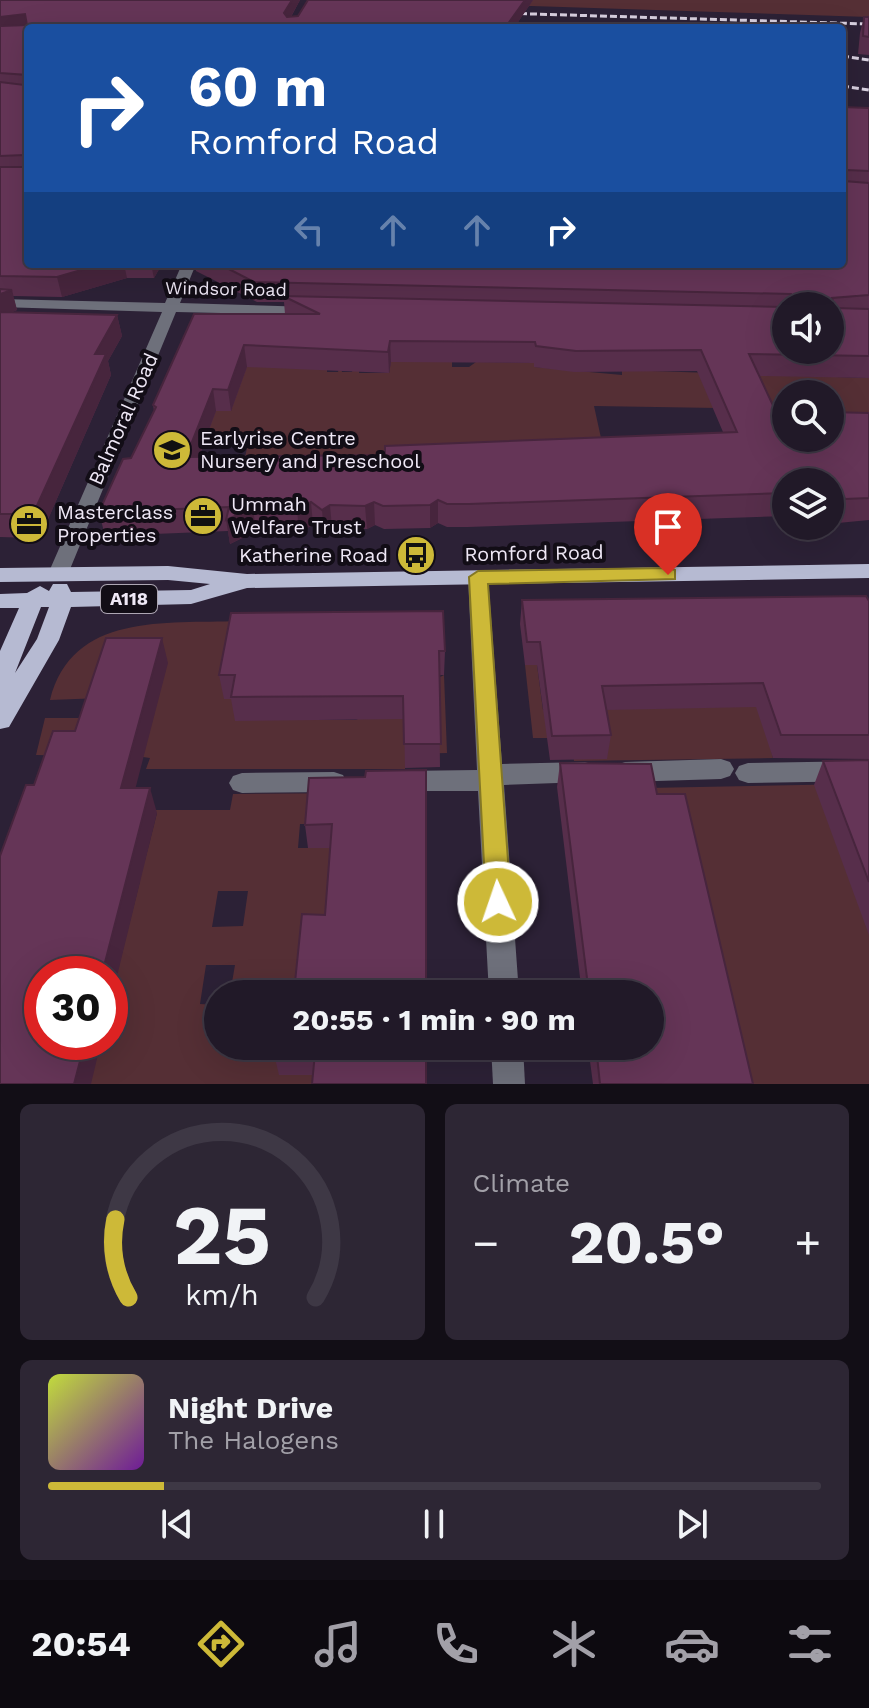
<!DOCTYPE html>
<meta charset="utf-8">
<style>
:root{--surface:#211928;--page:#2d2634;--text:#f1f3f6;--muted:#a2a0a8;--line:#3e3845;--accent:#cdb938}
body{margin:0;font-family:"Work Sans",sans-serif;background:var(--page);color:var(--text);height:100vh;display:flex;flex-direction:column;font-size:30px;white-space:nowrap}
*{box-sizing:border-box;margin:0}
p{font-size:26px;color:var(--muted)}
.icon{flex:none;width:44px;height:44px;fill:none;stroke:currentColor;stroke-width:2;stroke-linecap:round;stroke-linejoin:round}
.map{position:relative;height:1084px;overflow:hidden}
.drawer{display:flex;flex-direction:column;gap:20px;padding:20px;background:#120e16;flex:1}
.drawer>*{flex:none}
.hud{position:absolute;left:24px;top:24px;width:822px;height:244px;border-radius:8px;box-shadow:0 8px 32px #0002,0 0 0 2px var(--line);background:#1a4fa0;color:#fff;overflow:hidden}
.tools{position:absolute;left:772px;top:292px;display:grid;gap:16px}
.tools a{display:grid;place-items:center;width:72px;height:72px;border-radius:50%;background:var(--surface);box-shadow:0 8px 32px #0002,0 0 0 2px var(--line);font-size:40px}
.speed{position:absolute;left:24px;top:956px;display:flex;gap:16px;font-size:40px;font-weight:700;text-align:center}
.speed>*{display:grid;place-content:center;width:104px;height:104px;border-radius:50%;background:var(--surface);box-shadow:0 8px 32px #0002,0 0 0 2px var(--line);line-height:1}
.speed .limit{border:12px solid #d22;background:#fff;color:#111}
.pin{position:absolute;display:grid;place-items:center;width:68px;height:68px;color:#fff;margin:-82px -34px;border-radius:50% 50% 50% 0;rotate:-45deg;box-shadow:0 0 8px #0007}
.pin .icon{rotate:45deg}
.me{position:absolute;width:88px;margin:-44px;rotate:357deg;stroke-linejoin:round;filter:drop-shadow(0 0 6px #0008)}
.turn{display:flex;align-items:center;gap:28px;height:168px;padding:0 32px;font-size:36px}
.turn .icon{width:104px;height:104px;stroke-width:2.5}
.turn b{display:block;font-size:56px;line-height:68px}
.lanes{display:flex;align-items:center;height:76px;padding:0 32px;background:#0003;justify-content:center;gap:40px;direction:ltr}
.lanes .off{opacity:.35}
.big{font-size:60px;font-weight:700;line-height:1.1}
.drawer .tile{flex:1;display:flex;flex-direction:column;justify-content:center;gap:12px;min-width:0;padding:0 28px;border-radius:12px;background:var(--page)}
.drawer .dial{align-items:center;gap:0}
.dial svg{height:208px;overflow:visible;fill:none;stroke:var(--line);stroke-width:7;stroke-linecap:round;text-anchor:middle}
.dial text{fill:var(--text);stroke:none}
.song{display:flex;align-items:center;gap:24px}
.cover{width:96px;height:96px;border-radius:12px;background:linear-gradient(135deg,hsl(70 70% 55%),hsl(280 70% 35%))}
.played{height:8px;border-radius:4px;background:linear-gradient(90deg,var(--accent) 15%,var(--line) 15%)}
.keys{display:flex;justify-content:space-around;direction:ltr}
.heat{display:flex;justify-content:space-between;align-items:center;font-size:44px;direction:ltr}
.drawer .tiles{flex:1;display:grid;gap:20px;grid-template-columns:1fr 1fr}
.tile:last-child{grid-column:span 2}
.trip{position:absolute;left:204px;top:980px;width:460px;height:80px;border-radius:40px;background:var(--surface);box-shadow:0 8px 32px #0002,0 0 0 2px var(--line);font-weight:700;line-height:80px;text-align:center}
.menu{display:flex;height:128px;justify-content:space-around;align-items:center;background:#0d0a10;color:var(--muted)}
.menu .icon{width:56px;height:56px}
.menu .current{color:var(--accent)}
.menu b{font-size:36px;color:var(--text)}
.map>svg:first-child{display:block}
</style>
<div class="map">
<svg width="869" height="1084" viewBox="0 0 869 1084">
<rect width="100%" height="100%" fill="#2c2136"/>
<!-- green -->
<g fill="#552f35" fill-rule="evenodd">
<polygon points="422,0 869,0 869,17 436,3"/>
<polygon points="391,360 452,361 452,367 469,367 476,362 534,363 535,367 622,375 622,370 865,378 869,372 869,453 830,438 830,394 786,394 786,409 594,406 601,438 237,495 250,434 201,433 216,411 231,411 243,361 327,368 327,372 338,372 340,363 342,372 352,372 354,363 360,364 359,373 389,373"/>
<path d="M238 621 239 699 304 720H356L444 675 447 753 405 754V769H146L150 758 143 757 102 698 50 700C72 612 166 624 238 621Z"/>
<polygon points="748,661 773,758 574,761 571,738 533,738 525,665 537,665 543,710 598,709"/>
<polygon points="45,718 96,718 84,756 36,755"/>
<polygon points="855,784 869,903 869,1084 665,1084 649,986 646,788"/>
<path d="M367 793 310 824H300L298 848H365L330 916 300 994H230L235 965H206L200 1004 218 1005V1046H282L354 1075V1084H90L100 1042H110V1001L140 881 87 861 145 860 157 813H102V810H230L233 794ZM218 891H248L243 926 212 927Z"/>
</g>
<g fill="none" stroke-linecap="round" stroke-linejoin="round">
<!-- minor -->
<g fill="#6e707b" fill-rule="evenodd">
<polygon points="182,264 196,264 180,303 310,307 317,311 310,315 176,312 68,574 65,579 51,579 48,574 162,312 0,307 0,299 165,303"/>
<polygon points="478,570 488,577 502,764 585,762 594,765 598,772 594,779 585,782 504,785 519,994 489,994 478,791 402,791 393,788 389,781 393,774 402,771 477,770 468,577"/>
<polygon points="721,759 730,762 734,769 730,776 721,779 625,782 616,779 612,772 616,765 625,762"/>
<polygon points="869,761 869,781 748,783 739,780 735,773 739,766 748,763"/>
<polygon points="334,772 343,775 347,782 343,789 334,792 242,793 233,790 229,783 233,776 242,773"/>
<polygon points="491,1046 523,1046 525,1084 493,1084"/>
</g>
<!-- major -->
<path fill="#b6bad2" fill-rule="evenodd" d="M869 564V578L247 588 191 604 71 607 59 640 9 727 0 729V651L19 608H0V594L27 593 40 586 49 591 53 584H67L71 592 191 590 210 584 168 580 0 582V568L168 566 247 574ZM41 607H49L37 639 15 673Z"/>
<!-- rail -->
<g stroke="#d8d0df" stroke-width="3" stroke-dasharray="7 3" stroke-linecap="butt">
<polyline points="500,13 869,24"/>
<polyline points="492,20 525,28"/>
<polyline points="842,56 869,60"/>
<polyline points="842,86 869,90"/>
</g>
</g>
<!-- wall -->
<g fill="#572e4b" fill-rule="evenodd">
<polygon points="0,0 300,0 291,17 298,16 308,0 533,0 514,28 28,28 28,264 162,264 154,278 127,278 62,297 13,296 17,310 10,313 117,315 122,336 108,361 111,375 42,533 33,538 0,537"/>
<polygon points="864,17 869,17 869,55 858,54 860,33"/>
<path d="M842 107 869 108V378L759 376 776 412 869 413V520L838 523 834 516H830V482H786V516L468 527H447L438 523 430 528 384 529 375 525 367 529 332 528 324 533 313 525 299 532 256 531 230 544 228 531 105 536 99 512 131 458 154 411 153 405 285 314 284 302H257L196 271 195 264H842ZM786 306H830L786 350ZM391 362 534 363V367L574 372 697 371 723 432 385 455 199 457 216 411H231L247 367 389 373Z"/>
<polygon points="522,600 869,601 869,759 773,758 756,707 606,710 611,735 607,759 550,760 537,665 525,665 520,624"/>
<polygon points="445,651 444,675 439,675 440,767 405,768 404,719 235,721 231,699 224,699 219,675"/>
<polygon points="869,760 869,935 814,785 823,761"/>
<polygon points="560,763 657,794 753,1084 593,1084 588,1046 650,1046 650,994 582,994 557,787"/>
<polygon points="309,778 426,994 294,992 325,915 330,848 308,848 305,825"/>
<polygon points="426,1046 313,1075 279,1075 274,1054"/>
</g>
<!-- shaded-wall -->
<g fill="#47253d">
<polygon points="292,0 300,0 285,27 284,13"/>
<polygon points="525,0 533,0 514,28 505,28"/>
<polygon points="25,14 28,28 0,31 0,17"/>
<polygon points="102,264 124,264 127,278 62,297 57,277"/>
<polygon points="151,264 162,264 154,278"/>
<polygon points="12,290 17,310 0,316 0,294"/>
<polygon points="117,315 122,336 108,361 111,375 42,533 33,538 26,514 95,354"/>
<polygon points="390,341 391,362 389,373 388,352"/>
<polygon points="244,345 247,367 231,411 228,390"/>
<polygon points="213,389 216,411 190,480 186,457"/>
<polygon points="438,500 438,523 430,528 430,505"/>
<polygon points="311,502 313,525 299,532 297,509"/>
<polygon points="374,502 375,525 367,529 365,506"/>
<polygon points="330,505 332,528 324,533 322,510"/>
<polygon points="253,508 256,531 230,544 226,520"/>
<polygon points="162,638 168,663 129,813 121,788"/>
<polygon points="150,788 157,813 110,1005 110,974 102,974"/>
<polygon points="85,1042 101,1042 91,1084 74,1084"/>
</g>
<!-- building -->
<g fill="#653557" stroke="#47253d" stroke-width="2" fill-rule="evenodd">
<polygon points="0,0 292,0 284,13 287,17 298,16 308,0 525,0 505,28 28,28 28,264 102,264 57,277 0,276 0,167 26,167 24,155 0,156 0,82 24,85 27,75 0,73 0,26 27,25 25,14 0,17"/>
<polygon points="864,17 869,17 869,37 863,36"/>
<path d="M842 107 869 108V171L847 170 844 181 869 183V295L832 298 835 308 869 309V356L749 354 776 412H786V438H830V412L869 413V498L845 499 842 493H830V482H786V493L469 504H447L438 500 430 505 383 506 374 502 365 506 330 505 322 510 311 502 297 509 253 508 226 520 229 507 99 512 123 459 131 458 156 407 153 405 194 314H320L283 296 786 307V350H830V306H792L794 304 791 294 254 282 219 264H842ZM390 341 535 342 536 346 576 351 701 350 737 432 385 446V455L186 457 213 389 228 390 244 345 388 352Z"/>
<polygon points="0,289 12,290 0,294"/>
<polygon points="0,312 117,315 95,354 106,354 35,510 26,514 0,514"/>
<polygon points="866,596 869,601 869,735 781,735 763,683 602,686 611,735 552,736 540,642 527,642 522,600"/>
<polygon points="443,611 445,651 439,651 441,744 404,744 403,696 231,697 235,675 219,675 231,613"/>
<polygon points="106,638 162,638 121,788 150,788 102,974 42,974 42,1042 85,1042 74,1084 0,1084 0,856 26,785 34,785 53,731 75,731"/>
<polygon points="869,760 869,882 823,761"/>
<polygon points="560,763 651,764 657,794 685,794 753,1084 600,1084 596,1046 650,1046 650,994 589,994"/>
<polygon points="426,770 426,994 281,994 281,993 294,992 302,914 325,915 332,824 305,825 309,778 365,777 366,771"/>
<polygon points="275,1046 426,1046 426,1084 312,1084 315,1053 274,1054"/>
</g>
<!-- route -->
<polygon fill="#cdb938" stroke="#857824" stroke-width="2" points="668,568 675,570 675,579 488,584 511,902 507,910 498,914 489,910 486,902 469,577 478,571"/>
<!-- icons -->
<defs>
<symbol id="school-disc" viewBox="-11 -11 22 22"><circle r="9.5" fill="#cdb938" stroke="#120d16"/><path d="M0-5L7-2L0 1L-7-2ZM-4 1L0 2.5L4 1V4Q0 6-4 4Z" fill="#111"/></symbol>
<symbol id="office-disc" viewBox="-11 -11 22 22"><circle r="9.5" fill="#cdb938" stroke="#120d16"/><path d="M-6-3h4V-5.5h4V-3h4V5H-6ZM-1-4.5V-3h2v-1.5ZM-6 0V1H6V0Z" fill="#111"/></symbol>
<symbol id="bus-disc" viewBox="-11 -11 22 22"><circle r="9.5" fill="#cdb938" stroke="#120d16"/><path d="M-5-6H5V4H4V6H2V4H-2V6H-4V4H-5ZM-3.5-4V0h7V-4ZM-3.5 1.2v1.5H-2V1.2ZM2 1.2v1.5H3.5V1.2Z" fill="#111"/></symbol>
</defs>
<g fill-rule="evenodd">
<use href="#school-disc" x="150" y="428" width="44" height="44"/>
<use href="#office-disc" x="181" y="494" width="44" height="44"/>
<use href="#office-disc" x="7" y="502" width="44" height="44"/>
<use href="#bus-disc" x="394" y="533" width="44" height="44"/>
</g>
<g text-anchor="middle" stroke-width="8" stroke-linejoin="round" paint-order="stroke">
<!-- far-street labels -->
<g font-size="18" fill="#efe8f6" stroke="#120d16">
<text transform="translate(226 289) rotate(1)" y="6">Windsor Road</text>
</g>
<!-- shield labels -->
<rect fill="#120d16" stroke="#ada6b3" stroke-width="2" x="101" y="585" width="56" height="28" rx="6"/>
<g font-size="18" font-weight="bold" fill="#efe8f6">
<text x="129" y="605">A118</text>
</g>
<!-- street labels -->
<g font-size="20" fill="#efe8f6" stroke="#120d16">
<text transform="translate(123 419) rotate(-66)" y="7">Balmoral Road</text>
<text transform="translate(534 553) rotate(-1)" y="7">Romford Road</text>
</g>
<!-- poi labels -->
<g font-size="20" fill="#efe8f6" stroke="#120d16" text-anchor="start">
<text x="200" y="445">Earlyrise Centre<tspan x="200" dy="23">Nursery and Preschool</tspan></text>
<text x="231" y="511">Ummah<tspan x="231" dy="23">Welfare Trust</tspan></text>
<text x="57" y="519">Masterclass<tspan x="57" dy="23">Properties</tspan></text>
<text x="388" y="562" text-anchor="end">Katherine Road</text>
</g>
</g>
</svg>
<div class="tools">
<a><svg class="icon" aria-label="sound" viewBox="0 0 24 24"><path d="M4 9h4l5-4v14l-5-4H4zM17 9q2 3 0 6"/></svg></a>
<a><svg class="icon" aria-label="search" viewBox="0 0 24 24"><circle cx="10" cy="10" r="6"/><path d="M15 15l6 6"/></svg></a>
<a><svg class="icon" aria-label="layers" viewBox="0 0 24 24"><path d="M12 4l9 5-9 5-9-5zM3 14l9 5 9-5"/></svg></a>
</div>
<div class="speed"><div class="limit">30</div></div>
<div class="pin" style="left:668px;top:575px;background:#d93025"><svg class="icon" aria-label="arrive" viewBox="0 0 24 24"><path d="M6 21V4h12l-3 4 3 4H6"/></svg></div>
<svg class="me" style="left:498px;top:902px" viewBox="-20 -20 40 40"><circle r="17" fill="#cdb938" stroke="#fff" stroke-width="3"/><path d="M0-11L8 9 0 5-8 9z" fill="#fff"/></svg>
<div class="trip">20:55 · 1 min · 90 m</div>
<div class="hud">
<div class="turn"><svg class="icon" aria-label="right" viewBox="0 0 24 24"><path d="M7 20v-9h11M14 6l5 5-5 5"/></svg><div><b>60 m</b>Romford Road</div></div>
<div class="lanes"><svg class="icon off" aria-label="left" viewBox="0 0 24 24"><path d="M17 20v-9H6M10 6l-5 5 5 5"/></svg><svg class="icon off" aria-label="ahead" viewBox="0 0 24 24"><path d="M12 20V5M6 11l6-6 6 6"/></svg><svg class="icon off" aria-label="ahead" viewBox="0 0 24 24"><path d="M12 20V5M6 11l6-6 6 6"/></svg><svg class="icon" aria-label="right" viewBox="0 0 24 24"><path d="M7 20v-9h11M14 6l5 5-5 5"/></svg></div>
</div>
</div>
<section class="drawer">
<div class="tiles">
<div class="tile dial"><svg viewBox="0 0 100 80">
<path d="M14 69A42 42 0 1 1 86 69"/>
<path d="M14 69A42 42 0 0 1 9 39" stroke="#cdb938"/>
<text x="50" y="56" font-size="32" font-weight="700">25</text>
<text x="50" y="72" font-size="11">km/h</text>
</svg></div>
<div class="tile"><p>Climate</p>
<div class="heat"><a>−</a><b class="big">20.5°</b><a>+</a></div>
</div>
<div class="tile">
<div class="song"><i class="cover"></i><div><b>Night Drive</b><p>The Halogens</p></div></div>
<div class="played"></div>
<div class="keys"><svg class="icon" aria-label="previous" viewBox="0 0 24 24"><path d="M18 5L8 12l10 7zM5 5v14"/></svg><svg class="icon" aria-label="pause" viewBox="0 0 24 24"><path d="M8 5v14M16 5v14"/></svg><svg class="icon" aria-label="next" viewBox="0 0 24 24"><path d="M6 5l10 7-10 7zM19 5v14"/></svg></div>
</div>
</div>
</section>
<nav class="menu">
<b>20:54</b>
<svg class="icon current" aria-label="directions" viewBox="0 0 24 24"><path d="M12 3l9 9-9 9-9-9zM9 14v-3h6M13 9l2 2-2 2"/></svg>
<svg class="icon" aria-label="music" viewBox="0 0 24 24"><path d="M9 18V5l10-2v13"/><circle cx="6" cy="18" r="3"/><circle cx="16" cy="16" r="3"/></svg>
<svg class="icon" aria-label="phone" viewBox="0 0 24 24"><path d="M5 4h4l2 5-3 2q2 4 5 5l2-3 5 2v4C11 20 4 13 5 4z"/></svg>
<svg class="icon" aria-label="climate" viewBox="0 0 24 24"><path d="M12 3v18M4 7l16 10M4 17L20 7"/></svg>
<svg class="icon" aria-label="car" viewBox="0 0 24 24"><path d="M5 17H2v-5l4-1 3-4h7l3 4 3 1v5h-3M9 17h6M6 11h13"/><circle cx="7" cy="17" r="2"/><circle cx="17" cy="17" r="2"/></svg>
<svg class="icon" aria-label="filters" viewBox="0 0 24 24"><path d="M4 7h16M4 17h16"/><circle cx="9" cy="7" r="2"/><circle cx="15" cy="17" r="2"/></svg>
</nav>
